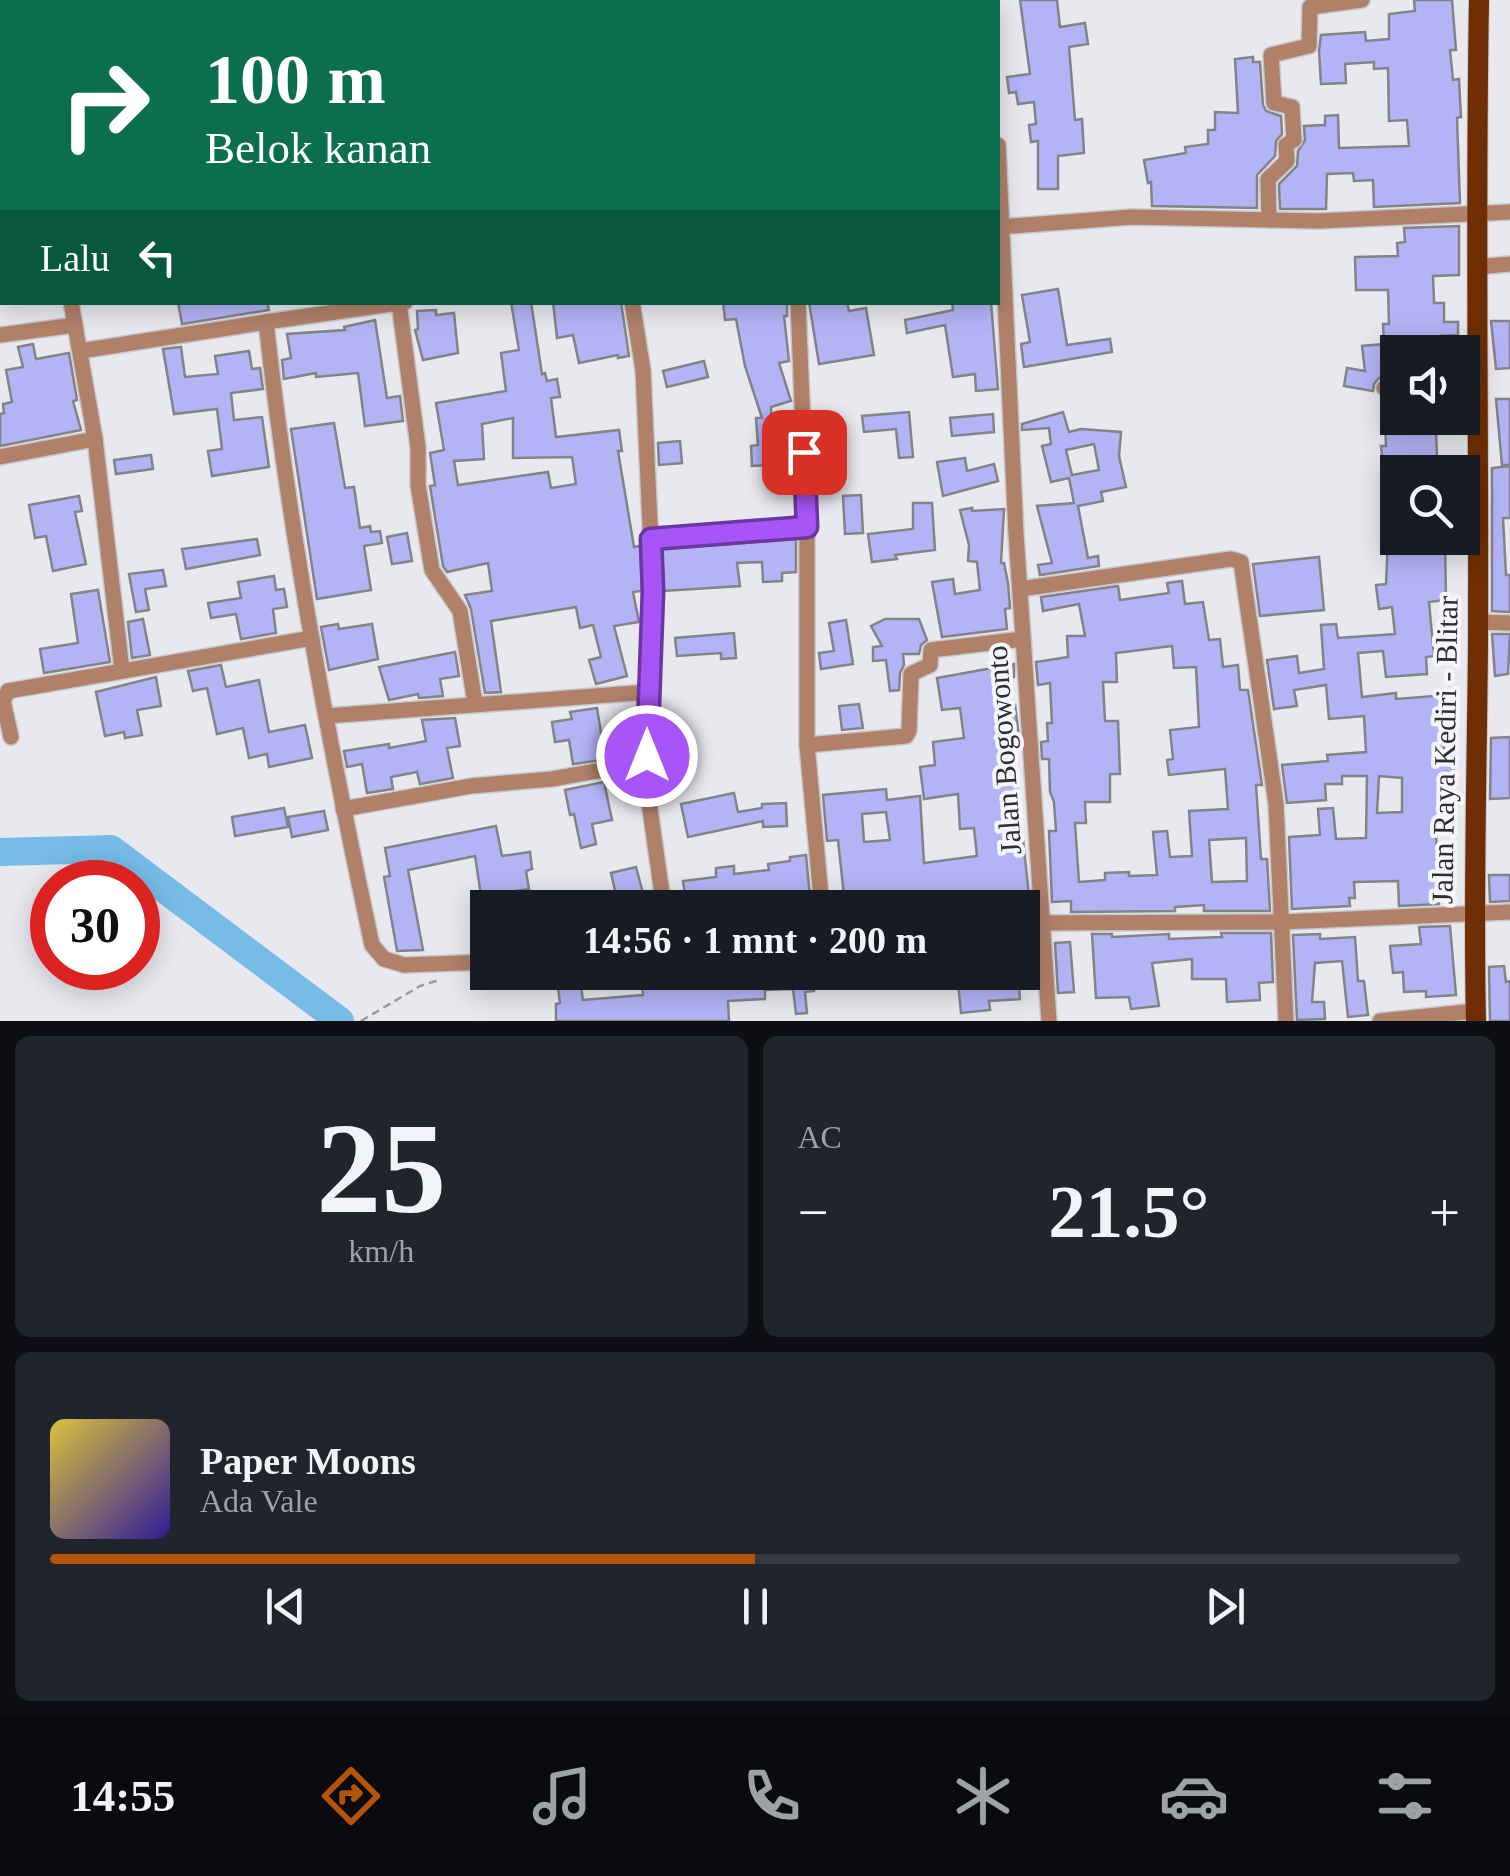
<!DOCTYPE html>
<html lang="id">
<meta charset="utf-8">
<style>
:root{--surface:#171b24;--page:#20242c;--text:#f1f3f6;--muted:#9ea1a6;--line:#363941;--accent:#b45309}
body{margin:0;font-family:"Times New Roman",serif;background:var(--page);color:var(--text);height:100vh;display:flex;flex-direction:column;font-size:38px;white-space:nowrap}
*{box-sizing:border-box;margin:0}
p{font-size:32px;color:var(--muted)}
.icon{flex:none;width:55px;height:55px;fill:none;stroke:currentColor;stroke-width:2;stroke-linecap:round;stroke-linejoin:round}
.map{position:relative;height:1021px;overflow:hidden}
.details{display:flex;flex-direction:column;gap:15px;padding:15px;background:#0d0f14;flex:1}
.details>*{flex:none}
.hud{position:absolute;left:0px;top:0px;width:1000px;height:305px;box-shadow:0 5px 25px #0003;background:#0b6e4f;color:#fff;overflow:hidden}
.fabs{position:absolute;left:1380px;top:335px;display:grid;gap:20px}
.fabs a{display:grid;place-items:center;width:100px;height:100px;border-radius:0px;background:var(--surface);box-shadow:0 5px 25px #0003;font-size:50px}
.speed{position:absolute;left:30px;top:860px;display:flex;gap:20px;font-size:50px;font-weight:700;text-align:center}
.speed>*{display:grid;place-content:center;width:130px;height:130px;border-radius:50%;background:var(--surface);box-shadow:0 5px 25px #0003;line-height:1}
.speed .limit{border:15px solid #d22;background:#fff;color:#111}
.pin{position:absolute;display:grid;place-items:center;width:85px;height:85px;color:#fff;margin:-42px;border-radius:20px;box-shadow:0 5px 15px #0006}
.me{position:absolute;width:110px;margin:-55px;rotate:0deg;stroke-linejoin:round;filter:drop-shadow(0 0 8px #0008)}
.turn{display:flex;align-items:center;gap:35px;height:210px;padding:0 40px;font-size:45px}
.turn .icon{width:130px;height:130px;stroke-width:2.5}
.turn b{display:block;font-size:70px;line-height:85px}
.then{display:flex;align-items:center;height:95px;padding:0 40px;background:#0003;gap:20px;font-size:38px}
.big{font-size:75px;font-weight:700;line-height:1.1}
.details .card{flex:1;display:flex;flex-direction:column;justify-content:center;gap:15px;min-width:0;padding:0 35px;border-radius:15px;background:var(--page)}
.details .dial{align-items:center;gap:0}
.dial b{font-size:130px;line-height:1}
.song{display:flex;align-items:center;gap:30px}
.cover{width:120px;height:120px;border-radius:15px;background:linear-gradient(135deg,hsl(50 70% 55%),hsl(250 70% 35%))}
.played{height:10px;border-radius:5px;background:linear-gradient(90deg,var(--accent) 50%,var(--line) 50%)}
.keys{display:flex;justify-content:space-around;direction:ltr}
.heat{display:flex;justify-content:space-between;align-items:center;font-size:55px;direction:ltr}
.details .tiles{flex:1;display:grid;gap:15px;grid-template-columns:1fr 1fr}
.card:last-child{grid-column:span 2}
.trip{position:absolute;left:470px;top:890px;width:570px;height:100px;border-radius:0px;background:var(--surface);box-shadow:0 5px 25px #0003;font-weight:700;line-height:100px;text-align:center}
.tab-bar{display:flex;height:160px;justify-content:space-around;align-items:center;background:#090b0e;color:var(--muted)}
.tab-bar .icon{width:70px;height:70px}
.tab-bar .selected{color:var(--accent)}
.tab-bar b{font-size:45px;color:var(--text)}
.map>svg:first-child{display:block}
</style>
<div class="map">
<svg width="1510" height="1021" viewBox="0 0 1510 1021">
<rect width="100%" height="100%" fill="#e7e9ee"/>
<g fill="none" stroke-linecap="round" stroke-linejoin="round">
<!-- river -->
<polyline stroke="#77bbe7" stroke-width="28" points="0,852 111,849 340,1021"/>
</g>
<!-- building -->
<g fill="#b3b4f6" stroke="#838388" stroke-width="2.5" fill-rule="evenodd">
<polygon points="1020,0 1057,0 1060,27 1085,23 1088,44 1069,47 1075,120 1082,119 1084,153 1058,156 1058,189 1038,189 1038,141 1031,142 1029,125 1036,124 1034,102 1018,104 1016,92 1009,93 1007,77 1030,74"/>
<polygon points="1414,0 1452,0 1456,50 1450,50 1453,80 1459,79 1460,99 1461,117 1457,118 1460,203 1374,207 1373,180 1354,181 1353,173 1327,174 1326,209 1280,209 1279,184 1297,166 1298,151 1305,140 1304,126 1325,125 1325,116 1338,115 1339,148 1409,146 1407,120 1389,121 1388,68 1374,69 1374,62 1345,64 1346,83 1321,84 1319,51 1321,35 1365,32 1366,41 1389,39 1389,14 1415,11"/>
<polygon points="1253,57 1253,62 1260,62 1263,105 1266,111 1281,116 1282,134 1276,141 1275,156 1257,175 1257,208 1152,206 1151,182 1148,183 1144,160 1186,153 1185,147 1208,144 1208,130 1215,130 1215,112 1238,113 1235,59"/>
<polygon points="1459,226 1459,275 1433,276 1434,303 1444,303 1444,322 1458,322 1458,335 1440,336 1441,352 1396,352 1397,376 1379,378 1374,384 1373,391 1344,386 1347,368 1365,371 1362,346 1384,344 1383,324 1389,324 1388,290 1356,290 1355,257 1398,256 1397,243 1405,242 1404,228"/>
<polygon points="1058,289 1067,345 1110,339 1112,352 1024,367 1021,344 1030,342 1022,295"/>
<polygon points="178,302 267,302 269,310 182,324"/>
<path d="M511 302H531L542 374 545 373 547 381 557 379 560 397 551 398 556 437 619 430 622 451H618L634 547 640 546 642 591 633 592 639 622 614 626 627 676 596 684 589 660 601 657 593 625 580 628 576 607 491 621 501 692 485 693 471 609 465 595 492 591 488 563 447 572 443 566 430 486 435 485 430 453 444 450 436 403 506 391 501 353 519 350ZM513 418V458L572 457 576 484 551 488 548 472 458 485 454 461 484 459 482 424Z"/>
<polygon points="553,302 621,302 629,356 618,358 618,355 579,363 573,335 557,338"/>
<polygon points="723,302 787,302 787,316 784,316 789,361 779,363 791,401 771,407 773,444 779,444 780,464 752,466 751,446 758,445 756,418 762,418 745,366 736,319 725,320"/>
<polygon points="809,302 847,302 849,311 866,308 874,355 819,364"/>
<polygon points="952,302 991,302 998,389 976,391 975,374 953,377 945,325 907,333 905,320 953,310"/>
<polygon points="436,310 436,315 454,313 458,353 423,360 415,330 418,329 417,311"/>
<polygon points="375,320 387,398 400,396 403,421 365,426 358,373 316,377 316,373 284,379 282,360 291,358 287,334 345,330 344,327"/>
<polygon points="1491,321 1510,321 1510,368 1496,369"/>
<polygon points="33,344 36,359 69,353 77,400 73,401 81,430 0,446 0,414 4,413 3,404 12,402 6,370 23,367 18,347"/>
<polygon points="181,347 185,377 218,374 215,356 249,351 252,369 260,368 263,389 231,393 234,420 262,417 269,467 212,476 208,451 222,449 217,409 174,414 163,349"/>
<polygon points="704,361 708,377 667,387 663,371"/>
<polygon points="1496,399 1510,399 1510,465 1502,465"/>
<polygon points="909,412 913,457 899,458 896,429 864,432 862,416"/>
<path d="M1063 412 1069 432 1081 429 1121 432 1119 456 1126 487 1101 492 1103 501 1078 506 1088 558 1098 556 1099 566 1040 575 1038 565 1052 563 1037 506 1074 503 1069 478 1051 482 1042 446 1051 444 1049 428 1022 430V424ZM1094 444 1099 470 1072 475 1066 450Z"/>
<polygon points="993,414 994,432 952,436 950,418"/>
<polygon points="1390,418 1442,418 1442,430 1436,431 1437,458 1447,458 1447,469 1384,472 1381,446 1386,446 1385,422 1390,422"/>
<polygon points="334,423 345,488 354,487 360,528 370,526 371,532 380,531 382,543 364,546 371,590 317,599 291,429"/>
<polygon points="680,441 682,463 659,465 658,443"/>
<polygon points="151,455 153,469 116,474 114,460"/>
<polygon points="965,458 967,471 994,464 998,481 943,496 937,462"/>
<polygon points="1510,466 1510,518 1503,518 1506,575 1510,575 1510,612 1492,611 1492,468"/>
<polygon points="861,495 863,533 845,534 843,496"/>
<polygon points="79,496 82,511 75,512 86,564 53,571 46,536 35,538 29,505"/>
<polygon points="913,503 932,503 935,550 895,555 897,559 872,562 868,534 913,529"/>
<polygon points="972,508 972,511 1004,509 1001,563 1004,563 1008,583 1010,608 1005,609 1007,629 942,637 932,582 953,579 955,594 980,590 977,562 968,561 969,545 960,510"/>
<polygon points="407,533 412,561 392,564 387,537"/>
<polygon points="257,539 260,555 186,569 182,549"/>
<polygon points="796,539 796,572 782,573 782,581 763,582 762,562 737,563 740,586 664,591 662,549"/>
<path d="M1445 539 1446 600 1429 602 1434 656 1426 657 1427 674 1386 677 1383 651 1358 653 1362 697 1396 693V699L1447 695 1448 712 1440 713 1445 754 1456 755 1454 773 1446 772V804H1443L1440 832H1436L1439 904 1399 906 1398 881 1354 882 1355 898H1349L1350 906 1292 909 1289 837 1320 835 1318 809 1333 808 1336 839 1366 838 1367 776H1342V784H1325L1326 800 1287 803 1282 765 1328 761 1327 755 1366 752 1364 716 1329 719 1326 685 1294 690 1297 706 1274 709 1267 660 1297 656 1299 673 1324 669 1321 625 1336 624 1338 638 1395 634 1392 607 1379 609 1376 585 1386 584 1388 540ZM1379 776 1402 778V812L1377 813Z"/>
<polygon points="1319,557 1324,610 1260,616 1253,564"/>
<polygon points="163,570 166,586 145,589 149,610 136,612 129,574"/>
<polygon points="274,576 276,590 284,589 287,607 273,609 276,633 241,639 236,614 211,618 208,603 241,598 238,582"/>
<path d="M1182 581 1185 604 1203 602 1209 640 1220 639 1223 667 1238 665 1240 690H1248L1262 785H1256L1261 859H1267L1270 911H1204V905L1175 907V911L1071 912V901L1052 902 1049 831H1056L1054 802 1050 792 1049 759H1042L1041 742 1048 741 1047 723H1052L1050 683 1038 685 1036 662 1068 657 1067 636H1085L1079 604 1043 611 1041 597 1118 586 1120 600 1169 593 1167 583ZM1172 646 1174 668 1196 667 1199 727 1170 730 1173 759 1167 760 1169 775 1225 769 1228 809 1189 811 1192 856 1170 857 1167 831 1153 832 1157 875 1129 876V872L1105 873V880L1079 882 1075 823H1086L1085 802H1110V774H1120L1118 721H1105L1103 682H1117L1116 653ZM1246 838 1247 881 1212 882 1209 840Z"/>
<polygon points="98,590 110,662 44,673 40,649 78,643 71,594"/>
<polygon points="143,619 150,655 132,658 128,622"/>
<polygon points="885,619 919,619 927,640 921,645 919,654 903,654 904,665 900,673 899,690 890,691 886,660 873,661 873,647 882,646 871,626"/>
<polygon points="846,620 853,664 821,669 819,653 834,651 829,623"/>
<polygon points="338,624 339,629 372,624 378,659 329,670 321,627"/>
<polygon points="734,633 736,658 721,659 721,653 677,656 675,638"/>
<polygon points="1492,634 1510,634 1508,674 1495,676"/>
<polygon points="455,652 459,676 440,679 443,696 419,698 418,694 389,700 379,667"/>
<path d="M1014 664V677L994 680 997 704 1001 707 1015 705 1019 738 1012 739 1029 895 1001 898 1002 908H915L914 900 845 905 838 840 827 841 823 795 886 789 887 800 920 796 924 863 977 856 974 828 960 829 958 794 924 799 920 767 935 765 933 742 964 738 960 708 942 710 937 678ZM886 812 890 840 864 842 862 814Z"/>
<polygon points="221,665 226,687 259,680 269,732 305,725 312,758 269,767 267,754 249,758 243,728 217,734 207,688 193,691 188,671"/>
<polygon points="156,677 161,706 137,710 142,735 125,738 124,732 105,736 96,692"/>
<polygon points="859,704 863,728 842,730 839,706"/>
<polygon points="597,708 603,745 621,742 624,757 573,764 569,740 555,742 552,722 572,719 570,712"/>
<polygon points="455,718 460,746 447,748 453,778 420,784 417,772 391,777 393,789 367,793 362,764 347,767 344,751 389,744 389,748 426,741 422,720"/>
<polygon points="1510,737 1510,798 1490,799 1491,738"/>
<polygon points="604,782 612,820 592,824 596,844 581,848 574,814 570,815 565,790"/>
<polygon points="734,793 738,812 762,808 762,804 786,803 787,826 763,827 763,821 688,837 681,804"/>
<polygon points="284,808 288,827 235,836 232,817"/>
<polygon points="324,811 328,830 292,837 288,817"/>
<polygon points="496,826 502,856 530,852 532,869 526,871 529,889 501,893 503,908 483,908 475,856 408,870 423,950 397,951 384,877 390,876 385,848"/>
<polygon points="806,855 811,908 687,908 683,881 716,877 716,868 734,866 734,874 769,870 768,864 790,861 790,857"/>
<polygon points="636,867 647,908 582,908 582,903 616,895 611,873"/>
<polygon points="1489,875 1510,875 1510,901 1490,902"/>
<polygon points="1450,926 1456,995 1426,997 1426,991 1404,992 1403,972 1393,973 1390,946 1421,944 1419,927"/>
<polygon points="1221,933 1271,933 1273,982 1259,983 1260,1000 1227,1002 1226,979 1192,979 1192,959 1152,963 1159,1006 1131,1009 1129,997 1096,998 1092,934 1112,934 1112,937 1169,934 1169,939 1222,937"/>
<polygon points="1320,934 1320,939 1355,937 1358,981 1364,981 1368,1015 1348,1017 1342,961 1315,963 1312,1002 1324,1002 1325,1019 1297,1020 1293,935"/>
<polygon points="1070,942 1074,992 1058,993 1055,943"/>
<polygon points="1504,966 1506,982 1510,981 1510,1021 1490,1021 1489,967"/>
<polygon points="556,972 579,972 583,1000 643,995 641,972 812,972 814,991 805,992 807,1013 796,1014 793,989 765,990 765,999 728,1001 729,1021 556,1021 556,1004 560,1003"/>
<polygon points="957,972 1018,972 1020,999 989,1001 990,1010 961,1013"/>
</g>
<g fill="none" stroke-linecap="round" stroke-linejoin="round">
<defs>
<g id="minor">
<polyline points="574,0 575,2"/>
<polyline points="723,0 724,2"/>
<polyline points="817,0 817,2"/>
<polyline points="988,0 988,2"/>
<polyline points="0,137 2,136"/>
<polyline points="998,145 1016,534 1049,1021"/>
<polyline points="1269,220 1268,179 1287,161 1286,145 1294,140 1292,107 1274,103 1271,55 1309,46 1310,7 1362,0"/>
<polyline points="998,227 1132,217 1319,221 1510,212"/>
<polyline points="1477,267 1510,264"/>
<polyline points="71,302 75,325"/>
<path d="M405 302 266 322C289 532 328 739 372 945L384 959 404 965 488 962"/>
<polyline points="632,302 643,370 653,591 647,788 664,908"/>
<polyline points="798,302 807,527 807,745 822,908"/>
<polyline points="399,303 418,447 418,485 432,570 460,611 475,703"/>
<polyline points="0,335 75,325 95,439 122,670"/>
<polyline points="80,351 266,322"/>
<polyline points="1384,388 1398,387"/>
<polyline points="0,457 95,439"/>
<polyline points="651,539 807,527"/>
<polyline points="1020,589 1231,559 1241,562 1276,804 1286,1021"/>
<polyline points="1477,622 1510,623"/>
<polyline points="326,716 648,692"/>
<polyline points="11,737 3,701 8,691 312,638"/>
<polyline points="807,745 906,736 909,731 911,674 930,665 931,650 1023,639"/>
<polyline points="343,809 471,786 552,779 613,768 617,769 631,791 647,792"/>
<polyline points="1022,923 1282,922 1510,912"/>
<polyline points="1380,1021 1476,1011"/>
</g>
<path id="major" d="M1476 1021C1473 895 1477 769 1478 643 1479 429 1475 214 1479 0"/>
</defs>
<!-- minor casing -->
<use href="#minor" stroke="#c6c7cc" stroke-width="18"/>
<!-- major casing -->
<use href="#major" stroke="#c6c7cc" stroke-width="22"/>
<!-- path -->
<polyline stroke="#9a9ca0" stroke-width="2.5" stroke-dasharray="8 5" stroke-linecap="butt" points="361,1021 420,986 439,980"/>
<!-- minor -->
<use href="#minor" stroke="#b18069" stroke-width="15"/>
<!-- major -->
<use href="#major" stroke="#6f2e03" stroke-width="20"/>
</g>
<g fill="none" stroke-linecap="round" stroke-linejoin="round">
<defs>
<polyline id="route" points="647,756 653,591 651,539 807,527 804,452"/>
</defs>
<!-- route casing -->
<use href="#route" stroke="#6d37a1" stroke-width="25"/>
<!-- route -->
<use href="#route" stroke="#a855f7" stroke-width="18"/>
</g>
<g text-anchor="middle" stroke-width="8" stroke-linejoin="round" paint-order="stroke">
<!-- street labels -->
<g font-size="30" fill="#2d2e30" stroke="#f4f6fb">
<text transform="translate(1004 750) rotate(-94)" y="10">Jalan Bogowonto</text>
<text transform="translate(1445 750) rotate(-89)" y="10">Jalan Raya Kediri - Blitar</text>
</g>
</g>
</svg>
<div class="fabs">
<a><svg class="icon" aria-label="sound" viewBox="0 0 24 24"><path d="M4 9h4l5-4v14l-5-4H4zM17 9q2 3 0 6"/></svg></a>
<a><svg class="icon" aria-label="search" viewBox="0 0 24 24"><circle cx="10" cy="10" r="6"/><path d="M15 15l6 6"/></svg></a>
</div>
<div class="speed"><div class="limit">30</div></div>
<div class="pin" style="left:804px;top:452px;background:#d93025"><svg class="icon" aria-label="arrive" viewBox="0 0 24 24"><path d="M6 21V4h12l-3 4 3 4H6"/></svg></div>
<svg class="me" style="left:647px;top:756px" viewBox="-20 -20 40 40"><circle r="17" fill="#a855f7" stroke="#fff" stroke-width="3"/><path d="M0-11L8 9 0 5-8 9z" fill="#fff"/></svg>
<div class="trip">14:56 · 1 mnt · 200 m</div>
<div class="hud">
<div class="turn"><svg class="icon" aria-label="right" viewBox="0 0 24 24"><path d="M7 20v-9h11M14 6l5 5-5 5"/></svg><div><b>100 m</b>Belok kanan</div></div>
<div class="then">Lalu<svg class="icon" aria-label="left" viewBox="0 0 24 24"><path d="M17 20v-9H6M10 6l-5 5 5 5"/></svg></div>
</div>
</div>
<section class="details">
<div class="tiles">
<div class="card dial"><b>25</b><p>km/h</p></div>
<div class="card"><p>AC</p>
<div class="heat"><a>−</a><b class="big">21.5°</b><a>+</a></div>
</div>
<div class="card">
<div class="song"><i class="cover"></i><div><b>Paper Moons</b><p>Ada Vale</p></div></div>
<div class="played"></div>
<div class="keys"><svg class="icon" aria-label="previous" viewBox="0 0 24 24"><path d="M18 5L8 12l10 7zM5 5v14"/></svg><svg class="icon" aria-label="pause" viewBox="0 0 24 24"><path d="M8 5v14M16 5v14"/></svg><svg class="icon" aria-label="next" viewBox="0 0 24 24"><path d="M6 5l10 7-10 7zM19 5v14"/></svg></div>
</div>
</div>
</section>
<nav class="tab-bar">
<b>14:55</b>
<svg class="icon selected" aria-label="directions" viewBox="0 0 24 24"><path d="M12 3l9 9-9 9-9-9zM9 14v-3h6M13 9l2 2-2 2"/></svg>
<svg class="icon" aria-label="music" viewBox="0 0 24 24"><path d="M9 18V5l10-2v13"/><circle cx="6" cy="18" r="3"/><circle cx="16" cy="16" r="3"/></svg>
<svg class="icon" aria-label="phone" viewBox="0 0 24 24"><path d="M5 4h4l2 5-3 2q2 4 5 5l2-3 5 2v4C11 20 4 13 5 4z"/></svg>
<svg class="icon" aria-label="climate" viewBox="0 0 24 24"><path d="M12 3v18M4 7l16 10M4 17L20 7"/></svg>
<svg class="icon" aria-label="car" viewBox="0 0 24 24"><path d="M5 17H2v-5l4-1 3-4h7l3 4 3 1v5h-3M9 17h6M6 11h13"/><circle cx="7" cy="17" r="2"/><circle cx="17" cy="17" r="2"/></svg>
<svg class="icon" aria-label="filters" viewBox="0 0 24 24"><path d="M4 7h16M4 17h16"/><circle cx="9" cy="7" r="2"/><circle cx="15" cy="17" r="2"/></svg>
</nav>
